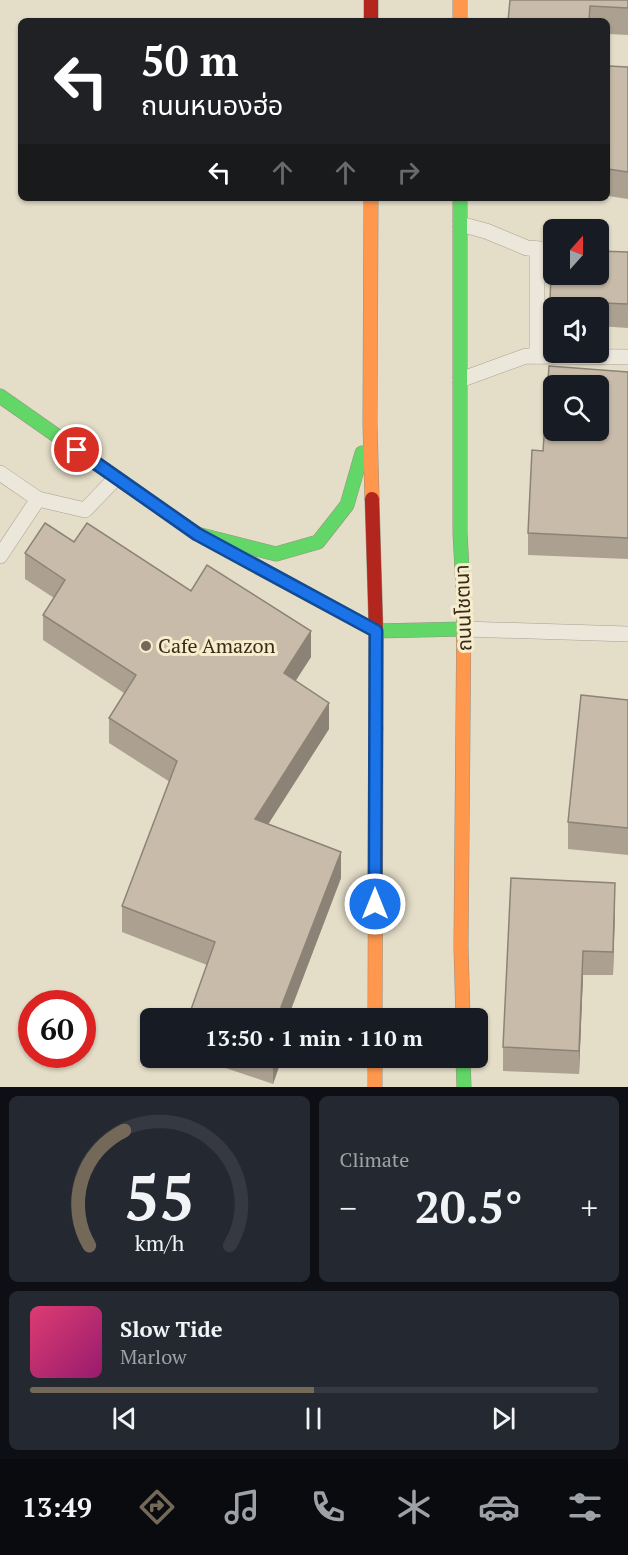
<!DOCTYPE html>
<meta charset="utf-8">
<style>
:root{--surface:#171b24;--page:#242831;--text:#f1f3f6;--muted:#9ea1a6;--line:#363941;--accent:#746958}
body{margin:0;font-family:"PT Serif","Noto Sans Thai",serif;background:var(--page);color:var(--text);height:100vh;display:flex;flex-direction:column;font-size:22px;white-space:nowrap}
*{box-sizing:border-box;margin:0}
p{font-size:20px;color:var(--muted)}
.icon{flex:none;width:33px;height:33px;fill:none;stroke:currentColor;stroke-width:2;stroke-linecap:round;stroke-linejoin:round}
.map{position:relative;height:1087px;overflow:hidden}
.panel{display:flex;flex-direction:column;gap:9px;padding:9px;background:#0d0f14;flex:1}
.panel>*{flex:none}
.top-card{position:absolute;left:18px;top:18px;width:592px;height:183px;border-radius:9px;box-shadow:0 2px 4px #0004;background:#202124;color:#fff;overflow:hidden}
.needle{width:39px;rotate:21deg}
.tools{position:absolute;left:543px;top:219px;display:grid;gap:12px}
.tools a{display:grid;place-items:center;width:66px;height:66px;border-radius:9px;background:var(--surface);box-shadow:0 2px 4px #0004;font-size:30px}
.speed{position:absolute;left:18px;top:990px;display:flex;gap:12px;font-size:30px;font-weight:700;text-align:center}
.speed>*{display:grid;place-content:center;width:78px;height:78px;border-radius:50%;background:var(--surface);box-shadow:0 2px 4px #0004;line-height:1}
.speed .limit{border:9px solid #d22;background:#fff;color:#111}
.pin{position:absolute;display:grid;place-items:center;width:51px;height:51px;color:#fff;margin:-26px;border:3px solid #fff;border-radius:50%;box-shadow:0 2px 6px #0007}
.me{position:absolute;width:66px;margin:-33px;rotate:0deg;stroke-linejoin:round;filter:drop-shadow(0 0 4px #0008)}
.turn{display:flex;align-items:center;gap:21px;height:126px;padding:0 24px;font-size:27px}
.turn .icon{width:78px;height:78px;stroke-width:2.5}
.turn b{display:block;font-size:42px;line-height:51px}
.lanes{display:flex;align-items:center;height:57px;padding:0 24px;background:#0003;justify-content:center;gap:30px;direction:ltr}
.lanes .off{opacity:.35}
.big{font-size:45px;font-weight:800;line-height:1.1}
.panel .widget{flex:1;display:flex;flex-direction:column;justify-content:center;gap:9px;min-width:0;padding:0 21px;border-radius:9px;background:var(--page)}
.panel .dial{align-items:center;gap:0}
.dial svg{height:156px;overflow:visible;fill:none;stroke:var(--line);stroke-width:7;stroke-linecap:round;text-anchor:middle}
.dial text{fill:var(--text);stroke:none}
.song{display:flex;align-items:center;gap:18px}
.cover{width:72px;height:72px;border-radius:9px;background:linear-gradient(135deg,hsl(340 70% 55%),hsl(320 70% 35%))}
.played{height:6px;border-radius:3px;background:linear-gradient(90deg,var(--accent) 50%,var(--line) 50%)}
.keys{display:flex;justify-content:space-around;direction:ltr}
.heat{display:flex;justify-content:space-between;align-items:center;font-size:33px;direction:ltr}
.panel .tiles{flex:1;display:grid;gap:9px;grid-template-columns:1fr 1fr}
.widget:last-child{grid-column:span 2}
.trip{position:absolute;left:140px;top:1008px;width:348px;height:60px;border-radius:9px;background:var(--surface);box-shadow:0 2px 4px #0004;font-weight:800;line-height:60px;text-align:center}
.tabs{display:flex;height:96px;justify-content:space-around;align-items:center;background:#090b0e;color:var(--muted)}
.tabs .icon{width:42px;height:42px}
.tabs .on{color:var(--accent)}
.tabs b{font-size:27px;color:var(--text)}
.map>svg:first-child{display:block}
</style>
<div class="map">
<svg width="628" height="1087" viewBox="0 0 628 1087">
<rect width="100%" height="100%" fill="#e4ddc8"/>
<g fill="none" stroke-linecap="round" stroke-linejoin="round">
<defs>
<g id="lane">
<polyline points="460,224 486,231 527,248 554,250"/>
<polyline points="537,249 537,356"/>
<polyline points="460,380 526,356 628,357"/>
<polyline points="0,473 38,499 85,510 116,478"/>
<polyline points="0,556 38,499"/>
<polyline points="465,629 628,634"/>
</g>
<g id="fast">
<polyline points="460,198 460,533 464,606"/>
<polyline points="0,396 197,534 376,631"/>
<polyline points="197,534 276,554 318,542 347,505 362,453"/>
<polyline points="376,631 465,629"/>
<polyline points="463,1058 464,1087"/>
</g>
<g id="slow">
<polyline points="460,0 460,21"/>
<polyline points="371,198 370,424 372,499"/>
<polyline points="375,1018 376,728"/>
<polyline points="463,1018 461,947 464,606"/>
<polyline points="375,1058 375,1087"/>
</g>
<g id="jam">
<polyline points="371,0 371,21"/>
<polyline points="372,499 376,631 376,728"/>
</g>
</defs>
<!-- lane casing -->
<use href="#lane" stroke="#a9a192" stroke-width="16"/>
<!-- fast casing -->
<use href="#fast" stroke="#989182" stroke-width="15"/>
<!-- slow casing -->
<use href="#slow" stroke="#989182" stroke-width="15"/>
<!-- jam casing -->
<use href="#jam" stroke="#989182" stroke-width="15"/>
<!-- lane -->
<use href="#lane" stroke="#ece7db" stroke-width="15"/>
<!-- fast -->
<use href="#fast" stroke="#63d668" stroke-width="14"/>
<!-- slow -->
<use href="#slow" stroke="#ff974d" stroke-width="14"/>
<!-- jam -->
<use href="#jam" stroke="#b3261e" stroke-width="14"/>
</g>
<!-- wall -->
<g fill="#aca191">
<polygon points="510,0 628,0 628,35 608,34 608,21 508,21"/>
<polygon points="608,66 628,67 628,199 608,196"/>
<polygon points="628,252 628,328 598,326 598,308 554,308 554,324 550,324 550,301"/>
<polygon points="628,372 628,559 528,555 528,533 543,451"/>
<polygon points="74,542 191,591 311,657 295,681 329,729 268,824 341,878 290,1012 290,1018 207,965 122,932 122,906 170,782 109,743 109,718 124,693 43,640 43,615 54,598 25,579 25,553"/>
<polygon points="628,700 628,855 568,849 568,822"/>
<polygon points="615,906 613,975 583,975 579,1074 503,1071 503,1047"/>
<polygon points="196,1058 282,1058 273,1084"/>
</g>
<!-- shaded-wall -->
<g fill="#8c8376">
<polygon points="311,631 311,657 284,699 284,673"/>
<polygon points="329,703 329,729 255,845 255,819"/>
<polygon points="341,852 341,878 290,1012 290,1018 281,1018 281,1007"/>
<polygon points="615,883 615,906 613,975 613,952"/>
<polygon points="583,951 583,975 579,1074 579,1051"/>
<polygon points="273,1058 282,1058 273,1084"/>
</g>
<!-- building -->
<g fill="#c8bba9" stroke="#8c8376" stroke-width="1.5" fill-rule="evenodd">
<polygon points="510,0 628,0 628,8 590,6 589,21 508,21"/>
<polygon points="608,66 628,67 628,172 608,169"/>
<polygon points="552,249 554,249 554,274 598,274 598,251 628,252 628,304 550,301"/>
<path d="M549 366 628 372V538L528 533 532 450 543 451ZM554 386H598V430H554Z"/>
<polygon points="45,523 74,542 87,523 191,591 207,565 311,631 284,673 329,703 255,819 341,852 281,1007 290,1010 287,1018 188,1018 215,942 122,906 177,761 109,718 136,675 43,615 65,580 25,553"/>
<polygon points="581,695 628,700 628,828 568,822"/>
<polygon points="511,878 615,883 613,952 583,951 579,1051 503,1047"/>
</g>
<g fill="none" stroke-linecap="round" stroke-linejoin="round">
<defs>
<polyline id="route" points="77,450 197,534 376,631 375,904"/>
</defs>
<!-- route casing -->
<use href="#route" stroke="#114b97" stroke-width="15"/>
<!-- route -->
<use href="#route" stroke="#1a73e8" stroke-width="10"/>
</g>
<!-- markers -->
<circle fill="#746958" stroke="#f7edcc" stroke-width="2" cx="146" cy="646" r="6"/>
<g text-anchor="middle" stroke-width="6" stroke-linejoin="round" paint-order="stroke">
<!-- street labels -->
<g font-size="20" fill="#372a1b" stroke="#f7edcc">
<text transform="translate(463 608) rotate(-92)" y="7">ถนนโชตนา</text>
</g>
<!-- poi labels -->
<g font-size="20" fill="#372a1b" stroke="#f7edcc" text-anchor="start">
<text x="158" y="653">Cafe Amazon</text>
</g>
</g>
</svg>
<div class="tools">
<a><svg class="needle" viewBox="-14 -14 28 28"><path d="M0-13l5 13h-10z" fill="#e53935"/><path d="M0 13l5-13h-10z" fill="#9ea1a6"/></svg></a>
<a><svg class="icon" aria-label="sound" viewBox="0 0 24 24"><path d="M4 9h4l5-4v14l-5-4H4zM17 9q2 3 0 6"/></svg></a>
<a><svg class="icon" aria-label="search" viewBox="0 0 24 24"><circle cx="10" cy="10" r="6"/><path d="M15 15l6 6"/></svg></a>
</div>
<div class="speed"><div class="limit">60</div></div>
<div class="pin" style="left:77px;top:450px;background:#d93025"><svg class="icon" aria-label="arrive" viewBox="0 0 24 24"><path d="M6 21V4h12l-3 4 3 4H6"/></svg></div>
<svg class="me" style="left:375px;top:904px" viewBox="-20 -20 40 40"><circle r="17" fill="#1a73e8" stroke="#fff" stroke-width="3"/><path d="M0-11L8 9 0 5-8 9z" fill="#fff"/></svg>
<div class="trip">13:50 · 1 min · 110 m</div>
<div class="top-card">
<div class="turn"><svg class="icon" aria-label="left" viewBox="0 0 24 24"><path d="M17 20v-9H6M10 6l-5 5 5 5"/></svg><div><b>50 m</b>ถนนหนองฮ่อ</div></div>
<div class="lanes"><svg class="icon" aria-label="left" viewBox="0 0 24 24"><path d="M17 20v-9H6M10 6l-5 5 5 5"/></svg><svg class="icon off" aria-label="ahead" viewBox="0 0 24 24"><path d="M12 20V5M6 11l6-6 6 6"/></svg><svg class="icon off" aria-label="ahead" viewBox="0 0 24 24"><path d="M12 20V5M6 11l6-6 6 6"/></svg><svg class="icon off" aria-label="right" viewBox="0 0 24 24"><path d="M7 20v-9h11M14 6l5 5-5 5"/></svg></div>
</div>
</div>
<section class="panel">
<div class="tiles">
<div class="widget dial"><svg viewBox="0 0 100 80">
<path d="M14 69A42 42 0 1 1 86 69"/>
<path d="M14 69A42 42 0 0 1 32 10" stroke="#746958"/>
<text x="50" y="56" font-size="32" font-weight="700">55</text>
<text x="50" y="72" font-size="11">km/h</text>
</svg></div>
<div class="widget"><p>Climate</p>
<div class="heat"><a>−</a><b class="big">20.5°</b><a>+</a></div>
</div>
<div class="widget">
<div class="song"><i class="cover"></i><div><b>Slow Tide</b><p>Marlow</p></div></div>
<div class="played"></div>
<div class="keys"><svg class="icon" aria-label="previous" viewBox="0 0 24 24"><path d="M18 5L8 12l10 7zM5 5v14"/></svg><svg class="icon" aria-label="pause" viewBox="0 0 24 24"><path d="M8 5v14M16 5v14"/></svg><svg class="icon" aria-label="next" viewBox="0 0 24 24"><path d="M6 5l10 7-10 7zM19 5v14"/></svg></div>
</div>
</div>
</section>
<nav class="tabs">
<b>13:49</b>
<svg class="icon on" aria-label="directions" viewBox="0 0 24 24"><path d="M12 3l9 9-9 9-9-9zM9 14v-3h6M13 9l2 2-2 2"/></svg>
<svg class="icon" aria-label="music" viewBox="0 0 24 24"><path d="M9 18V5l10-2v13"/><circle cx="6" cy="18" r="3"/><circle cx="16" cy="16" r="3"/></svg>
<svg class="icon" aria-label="phone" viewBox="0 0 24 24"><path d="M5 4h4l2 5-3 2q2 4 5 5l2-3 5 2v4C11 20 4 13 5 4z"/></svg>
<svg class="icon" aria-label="climate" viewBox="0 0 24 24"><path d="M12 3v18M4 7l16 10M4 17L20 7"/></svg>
<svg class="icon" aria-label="car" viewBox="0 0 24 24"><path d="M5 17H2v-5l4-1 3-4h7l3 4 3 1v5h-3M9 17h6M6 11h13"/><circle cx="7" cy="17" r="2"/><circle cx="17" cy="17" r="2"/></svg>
<svg class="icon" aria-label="filters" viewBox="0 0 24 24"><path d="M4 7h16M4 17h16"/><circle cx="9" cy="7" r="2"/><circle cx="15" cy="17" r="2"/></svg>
</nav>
